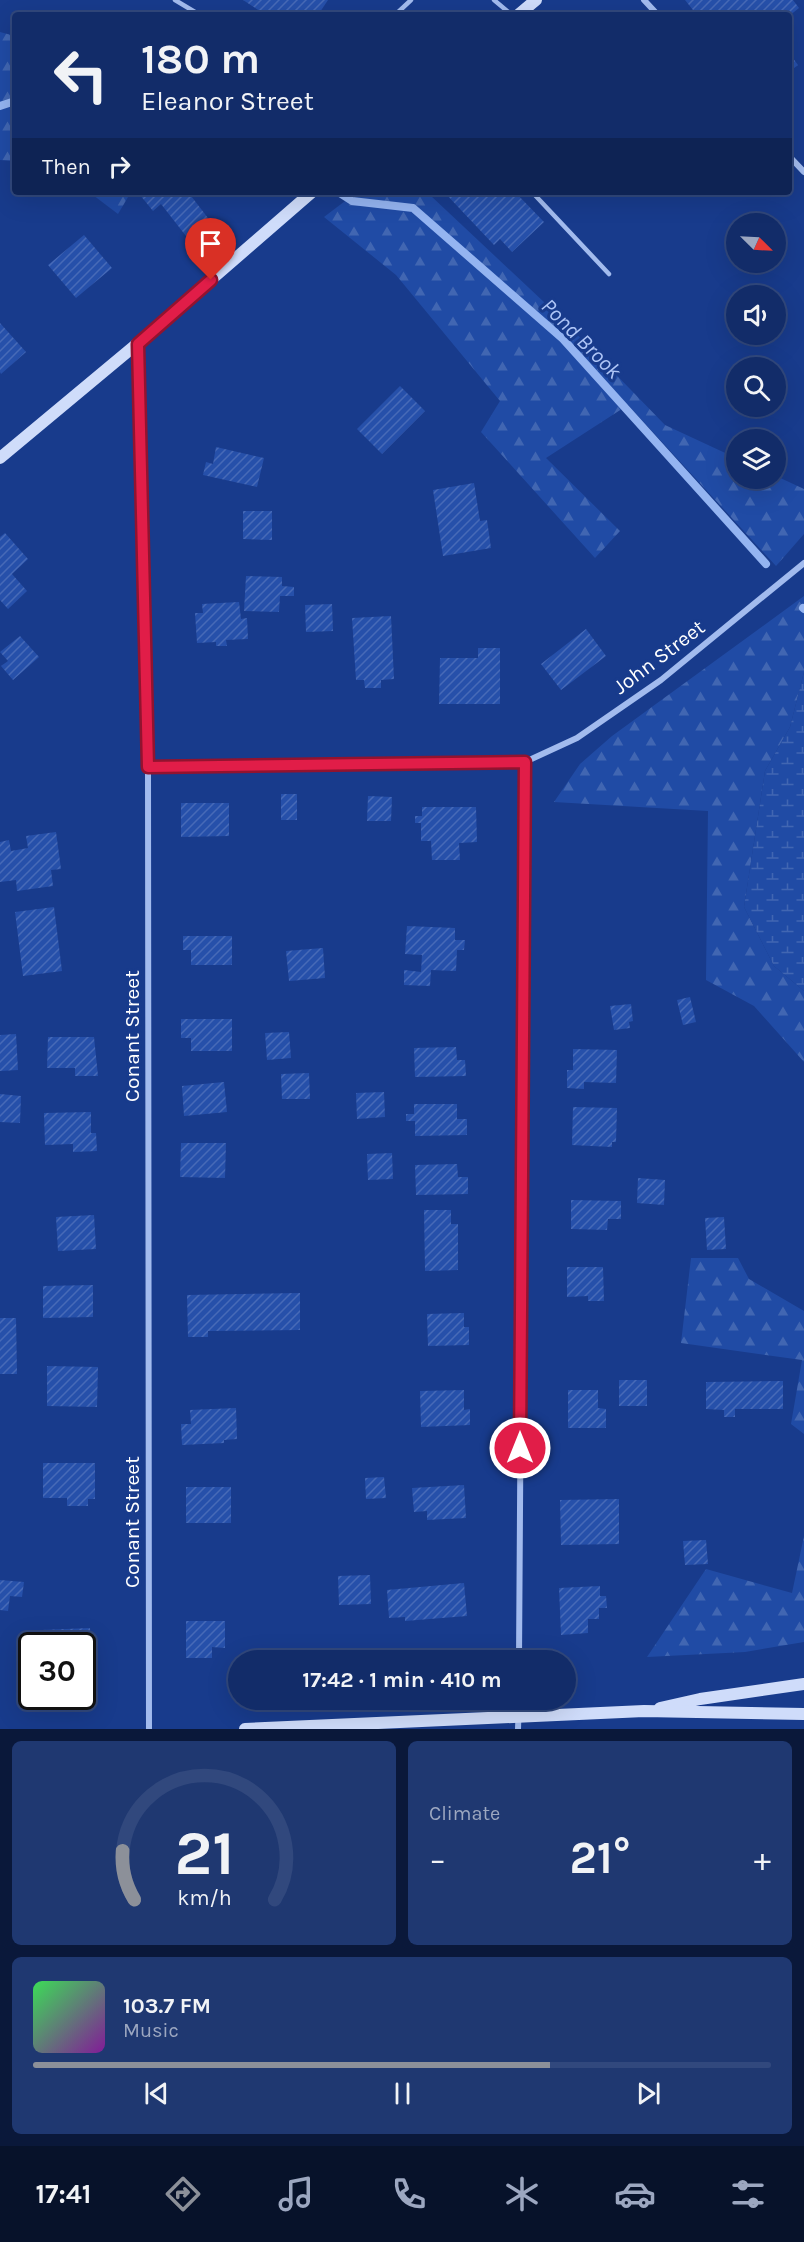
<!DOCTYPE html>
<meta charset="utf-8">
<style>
:root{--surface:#122c69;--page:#1f3871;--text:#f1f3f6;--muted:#9ca7c0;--line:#31487d;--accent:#8c9099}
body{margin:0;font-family:Karla,sans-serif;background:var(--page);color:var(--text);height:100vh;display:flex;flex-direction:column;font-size:22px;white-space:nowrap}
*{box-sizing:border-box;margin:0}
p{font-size:20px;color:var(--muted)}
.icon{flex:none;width:33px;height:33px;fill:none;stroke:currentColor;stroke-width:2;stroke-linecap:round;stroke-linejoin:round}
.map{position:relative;height:1729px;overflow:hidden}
.panel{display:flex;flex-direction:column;gap:12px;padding:12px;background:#0a183a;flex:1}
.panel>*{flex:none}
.hud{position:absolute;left:12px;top:12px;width:780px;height:183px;border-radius:6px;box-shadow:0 6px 24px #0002,0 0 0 2px var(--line);background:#122c69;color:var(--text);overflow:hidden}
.needle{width:39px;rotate:114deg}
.fabs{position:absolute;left:726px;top:213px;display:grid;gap:12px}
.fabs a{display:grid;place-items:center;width:60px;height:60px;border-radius:50%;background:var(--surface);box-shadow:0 6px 24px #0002,0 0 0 2px var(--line);font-size:30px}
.speed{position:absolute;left:18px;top:1632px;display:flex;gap:12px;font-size:30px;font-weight:700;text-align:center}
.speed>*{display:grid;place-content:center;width:78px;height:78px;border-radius:50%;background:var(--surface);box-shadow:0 6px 24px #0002,0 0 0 2px var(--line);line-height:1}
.speed .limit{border:3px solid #111;border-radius:9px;background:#fff;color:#111}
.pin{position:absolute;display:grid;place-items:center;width:51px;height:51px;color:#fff;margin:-62px -26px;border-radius:50% 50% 50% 0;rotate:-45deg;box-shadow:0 0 6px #0007}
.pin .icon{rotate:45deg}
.me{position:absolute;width:66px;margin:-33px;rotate:0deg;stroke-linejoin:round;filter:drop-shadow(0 0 4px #0008)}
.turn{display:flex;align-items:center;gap:21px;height:126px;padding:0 30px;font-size:27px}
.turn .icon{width:78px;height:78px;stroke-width:2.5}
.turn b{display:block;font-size:42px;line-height:51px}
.then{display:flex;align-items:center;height:57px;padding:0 30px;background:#0003;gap:12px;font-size:22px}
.big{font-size:45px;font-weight:700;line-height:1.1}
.panel .tile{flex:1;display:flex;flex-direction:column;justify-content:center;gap:9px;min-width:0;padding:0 21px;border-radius:9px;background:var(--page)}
.panel .dial{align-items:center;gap:0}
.dial svg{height:156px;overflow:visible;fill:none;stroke:var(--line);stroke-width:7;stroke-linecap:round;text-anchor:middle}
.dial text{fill:var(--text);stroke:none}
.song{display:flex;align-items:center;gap:18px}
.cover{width:72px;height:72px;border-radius:9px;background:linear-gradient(135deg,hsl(130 70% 55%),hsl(290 70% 35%))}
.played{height:6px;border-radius:3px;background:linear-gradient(90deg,var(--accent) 70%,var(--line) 70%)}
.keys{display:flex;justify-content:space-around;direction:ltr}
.heat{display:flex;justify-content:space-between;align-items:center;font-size:33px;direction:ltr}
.panel .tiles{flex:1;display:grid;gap:12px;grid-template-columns:1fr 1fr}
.tile:last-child{grid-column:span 2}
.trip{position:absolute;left:228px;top:1650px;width:348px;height:60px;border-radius:30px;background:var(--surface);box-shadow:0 6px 24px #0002,0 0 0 2px var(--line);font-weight:700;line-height:60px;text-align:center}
.tabs{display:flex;height:96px;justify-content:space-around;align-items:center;background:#07122a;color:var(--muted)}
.tabs .icon{width:42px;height:42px}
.tabs .active{color:var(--accent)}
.tabs b{font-size:27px;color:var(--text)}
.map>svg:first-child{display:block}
</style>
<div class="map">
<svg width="804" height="1729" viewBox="0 0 804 1729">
<defs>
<pattern id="forest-firs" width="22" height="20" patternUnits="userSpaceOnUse" patternTransform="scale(1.5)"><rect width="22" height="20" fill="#204ba5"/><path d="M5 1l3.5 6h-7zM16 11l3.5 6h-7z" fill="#4166b2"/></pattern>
<pattern id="wetland-marsh" width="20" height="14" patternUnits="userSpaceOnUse" patternTransform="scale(1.5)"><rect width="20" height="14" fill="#204ba5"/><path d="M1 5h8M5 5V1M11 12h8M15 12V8" fill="none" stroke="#4166b2"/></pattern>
<pattern id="building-hatch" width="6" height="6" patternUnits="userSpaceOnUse" patternTransform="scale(1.5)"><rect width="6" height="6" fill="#2650aa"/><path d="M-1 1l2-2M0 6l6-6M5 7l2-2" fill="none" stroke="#476ab7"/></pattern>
</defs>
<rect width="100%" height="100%" fill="#183b8c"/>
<!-- forest -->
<g fill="url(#forest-firs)">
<polygon points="0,32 15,36 15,161 0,160"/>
<polygon points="89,192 131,192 118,214"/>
<polygon points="357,192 417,192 431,196 562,319 665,425 736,458 736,478 776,478 776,476 804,489 804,534 776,566 628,405 546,458 620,531 595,558 481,432 500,401 396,275 324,217"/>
<polygon points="804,596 804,672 790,727 765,771 744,907 774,966 804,991 804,1062 754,1006 706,980 708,811 554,802 580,764 612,736"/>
<polygon points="691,1258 738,1258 749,1279 804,1311 804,1434 791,1424 802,1360 681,1343"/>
<polygon points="804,1536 804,1642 745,1652 647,1657 706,1569 792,1593"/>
</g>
<!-- wetland -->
<polygon fill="url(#wetland-marsh)" points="804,672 804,991 774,966 744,907 765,771 790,727"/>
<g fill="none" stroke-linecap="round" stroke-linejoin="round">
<!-- stream -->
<g stroke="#94b4f1" stroke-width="8">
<polyline points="0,106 15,101"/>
<polyline points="338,192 352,201 413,208 563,339 766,564"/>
<polyline points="803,608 804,609"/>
</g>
</g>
<!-- building -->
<g fill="url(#building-hatch)">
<polygon points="243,0 328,0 318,15 266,15"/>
<polygon points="685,0 793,0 799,8 789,16 697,15"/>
<polygon points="789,53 798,65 789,72"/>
<polygon points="144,192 188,192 208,218 186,236 161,204 153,211 140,195"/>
<polygon points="444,192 515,192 544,222 512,252 500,239 494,245"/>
<polygon points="84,235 112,268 76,298 48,265"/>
<polygon points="0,323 26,352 1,374 0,372"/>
<polygon points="400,386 425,411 382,454 357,429"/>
<polygon points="216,447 264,458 257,487 203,475 206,462 213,464"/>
<polygon points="474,483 480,521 487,520 491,548 443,556 433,490"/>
<polygon points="243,511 272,511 272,540 243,539"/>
<polygon points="5,533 28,559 12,574 27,591 8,609 0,600 0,537"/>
<polygon points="246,576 282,577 282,586 294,587 294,596 280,596 279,612 244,611"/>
<polygon points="239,602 241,619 247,618 248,639 226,640 227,646 216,646 216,642 197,643 195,613 203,613 202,604"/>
<polygon points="332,604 333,631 306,632 305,605"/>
<polygon points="391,616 394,679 381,680 381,688 365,688 364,680 356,680 352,618"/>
<polygon points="586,629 606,656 561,690 541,664"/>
<polygon points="20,636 39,657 13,680 1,666 8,661 0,652"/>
<polygon points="478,648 500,648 500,704 439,704 440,658 478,658"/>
<rect x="281" y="794" width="16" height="26"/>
<polygon points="368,796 392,797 391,821 367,821"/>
<polygon points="181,803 229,803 229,836 181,837"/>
<polygon points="422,807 476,807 477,842 459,843 460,860 432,860 431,841 421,841 421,823 415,823 415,816 422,816"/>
<polygon points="56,832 61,869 51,870 53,886 17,891 16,880 0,882 0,842 9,840 11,851 28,848 26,836"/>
<polygon points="54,907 62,971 23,976 15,912"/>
<polygon points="407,926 455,928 455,940 465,940 464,950 457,950 456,971 431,970 430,986 404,985 404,970 421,972 422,955 405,954"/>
<polygon points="183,936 232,936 232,965 191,965 191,950 183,950"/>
<polygon points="323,948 325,978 289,981 286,951"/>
<polygon points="690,997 696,1022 683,1025 677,1000"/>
<polygon points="631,1004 633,1021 629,1022 630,1028 614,1030 610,1006"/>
<polygon points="181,1019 232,1019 232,1051 191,1051 191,1038 181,1038"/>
<polygon points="289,1032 291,1058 267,1060 265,1033"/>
<polygon points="16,1034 18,1070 0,1071 0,1035"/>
<polygon points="48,1037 94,1037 98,1076 75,1076 75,1068 47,1068"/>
<polygon points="456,1047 457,1060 465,1060 466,1076 415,1077 414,1048"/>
<polygon points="573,1049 617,1050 616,1083 584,1082 584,1089 567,1088 567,1070 573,1070"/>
<polygon points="309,1073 310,1099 282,1099 281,1074"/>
<polygon points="224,1082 227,1112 184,1116 182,1086"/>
<polygon points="384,1092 385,1117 357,1119 356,1093"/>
<polygon points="0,1094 21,1096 20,1123 0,1122"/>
<polygon points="414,1104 457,1104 457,1119 467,1119 467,1135 415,1136 415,1121 406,1121 406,1114 414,1114"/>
<polygon points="573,1107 617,1108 616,1142 612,1142 612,1147 572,1145"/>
<polygon points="91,1112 91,1133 96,1133 97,1151 73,1152 73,1144 45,1145 44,1113"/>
<polygon points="181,1143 226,1143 225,1178 180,1177"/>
<polygon points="392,1153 393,1179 368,1180 367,1154"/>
<polygon points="457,1164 458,1177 468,1177 468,1194 416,1195 415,1165"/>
<polygon points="638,1178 665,1180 664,1205 637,1203"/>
<polygon points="571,1200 621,1201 621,1219 608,1219 607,1230 571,1229"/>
<polygon points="424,1210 451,1210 451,1224 458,1224 458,1270 425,1271"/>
<polygon points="94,1215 96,1249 58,1251 56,1217"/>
<polygon points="724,1217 726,1249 707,1250 705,1218"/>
<polygon points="567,1267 603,1267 604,1301 588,1301 588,1296 567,1297"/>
<polygon points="93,1285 93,1317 43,1318 43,1286"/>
<polygon points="300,1293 300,1330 208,1331 208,1337 188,1337 187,1295"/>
<polygon points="464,1313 464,1327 469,1327 469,1345 428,1346 427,1314"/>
<polygon points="0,1318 16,1318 17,1374 0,1374"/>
<polygon points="47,1366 98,1367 97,1407 47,1406"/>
<rect x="619" y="1380" width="28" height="26"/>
<polygon points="783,1381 783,1409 735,1409 735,1417 724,1417 724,1410 706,1409 706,1382"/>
<polygon points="464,1390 464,1410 470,1409 470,1425 421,1427 420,1391"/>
<polygon points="568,1390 598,1390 598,1408 606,1409 606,1428 568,1428"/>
<polygon points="236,1408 237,1439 224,1440 224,1443 182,1445 181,1424 191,1424 190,1410"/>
<polygon points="43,1463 95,1463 95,1499 88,1499 88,1506 67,1506 67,1498 43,1498"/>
<polygon points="384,1477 386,1498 366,1499 365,1478"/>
<polygon points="464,1485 466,1518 427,1520 427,1511 414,1512 412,1488"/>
<rect x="186" y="1487" width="45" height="36"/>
<polygon points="619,1499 619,1544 561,1545 560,1500"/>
<polygon points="706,1540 708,1564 685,1565 683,1541"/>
<polygon points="370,1575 371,1604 339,1605 338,1576"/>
<polygon points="0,1580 24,1582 22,1597 10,1596 8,1611 0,1610"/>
<polygon points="464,1583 467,1616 405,1621 405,1617 389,1618 387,1590"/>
<polygon points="600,1586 600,1596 606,1596 607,1608 599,1608 599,1619 588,1619 588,1633 561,1635 559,1588"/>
<polygon points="186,1621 225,1621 225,1648 212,1647 212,1658 186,1658"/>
<polygon points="90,1628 92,1663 82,1663 82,1646 43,1646 42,1630"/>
</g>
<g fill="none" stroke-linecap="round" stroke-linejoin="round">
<!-- lane -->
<g stroke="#a2bbee" stroke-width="4.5">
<polyline points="175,0 200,15"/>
<polyline points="494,0 512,15"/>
<polyline points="395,15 411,0"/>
<polyline points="532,192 609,274"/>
</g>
<!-- street -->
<g stroke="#a2bbee" stroke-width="6">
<polyline points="644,0 658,15"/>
<polyline points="789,156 804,172"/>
<polyline points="138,344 148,767 149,1729"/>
<polyline points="148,767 525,762 577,738 661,680 804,563"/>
<polyline points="519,1660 525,762"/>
<polyline points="518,1729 519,1700"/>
</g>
<!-- secondary -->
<g stroke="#cfdcfa" stroke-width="12">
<polyline points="518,15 536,0"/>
<polyline points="0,458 138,343 312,192"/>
<polyline points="660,1708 700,1699 804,1684"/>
<polyline points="245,1729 644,1711 804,1714"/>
</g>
</g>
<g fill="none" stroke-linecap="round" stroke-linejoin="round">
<defs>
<polyline id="route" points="211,280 138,344 148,767 525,762 520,1448"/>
</defs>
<!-- route casing -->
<use href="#route" stroke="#92132f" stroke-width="15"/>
<!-- route -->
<use href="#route" stroke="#e11d48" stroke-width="10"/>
</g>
<g text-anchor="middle" stroke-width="6" stroke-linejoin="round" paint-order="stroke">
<!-- street labels -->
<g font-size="21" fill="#fff" stroke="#183b8c">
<text transform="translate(659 657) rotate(-37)" y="7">John Street</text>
<text transform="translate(132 1036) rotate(-90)" y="7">Conant Street</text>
<text transform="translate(132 1522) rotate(-90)" y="7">Conant Street</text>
</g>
<!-- water labels -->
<g font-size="22" font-style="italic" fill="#aec5f6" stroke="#183b8c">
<text transform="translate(582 338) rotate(45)" y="8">Pond Brook</text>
</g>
</g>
</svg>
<div class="fabs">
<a><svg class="needle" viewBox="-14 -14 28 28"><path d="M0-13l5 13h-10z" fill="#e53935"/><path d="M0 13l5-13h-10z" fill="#9ca7c0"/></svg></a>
<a><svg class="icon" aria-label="sound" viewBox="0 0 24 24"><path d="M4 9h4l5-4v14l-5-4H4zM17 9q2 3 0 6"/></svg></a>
<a><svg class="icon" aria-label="search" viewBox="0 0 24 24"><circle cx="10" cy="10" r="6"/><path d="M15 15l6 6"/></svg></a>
<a><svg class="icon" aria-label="layers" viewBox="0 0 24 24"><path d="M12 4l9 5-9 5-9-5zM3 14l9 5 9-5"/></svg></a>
</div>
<div class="speed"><div class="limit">30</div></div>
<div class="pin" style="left:211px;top:280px;background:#d93025"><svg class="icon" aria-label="arrive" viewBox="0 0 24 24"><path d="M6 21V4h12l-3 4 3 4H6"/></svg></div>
<svg class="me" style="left:520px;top:1448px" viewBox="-20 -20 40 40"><circle r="17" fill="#e11d48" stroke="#fff" stroke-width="3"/><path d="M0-11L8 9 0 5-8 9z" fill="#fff"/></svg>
<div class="trip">17:42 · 1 min · 410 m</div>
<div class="hud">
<div class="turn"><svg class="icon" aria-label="left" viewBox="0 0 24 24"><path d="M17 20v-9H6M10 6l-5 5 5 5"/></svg><div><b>180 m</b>Eleanor Street</div></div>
<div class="then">Then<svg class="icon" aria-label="right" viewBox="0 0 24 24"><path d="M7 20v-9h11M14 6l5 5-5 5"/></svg></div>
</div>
</div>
<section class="panel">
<div class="tiles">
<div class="tile dial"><svg viewBox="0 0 100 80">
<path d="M14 69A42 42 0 1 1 86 69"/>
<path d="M14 69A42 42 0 0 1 8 44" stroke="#8c9099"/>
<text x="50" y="56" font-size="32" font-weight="700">21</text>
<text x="50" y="72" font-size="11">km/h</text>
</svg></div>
<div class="tile"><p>Climate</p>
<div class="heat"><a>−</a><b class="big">21°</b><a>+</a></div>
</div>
<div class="tile">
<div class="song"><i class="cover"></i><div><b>103.7 FM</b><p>Music</p></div></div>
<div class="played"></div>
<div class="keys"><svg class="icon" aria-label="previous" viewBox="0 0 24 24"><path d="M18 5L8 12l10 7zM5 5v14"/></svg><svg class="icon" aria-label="pause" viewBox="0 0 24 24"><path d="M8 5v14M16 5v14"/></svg><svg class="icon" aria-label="next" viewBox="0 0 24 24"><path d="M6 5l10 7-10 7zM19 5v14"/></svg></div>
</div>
</div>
</section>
<nav class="tabs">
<b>17:41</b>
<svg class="icon active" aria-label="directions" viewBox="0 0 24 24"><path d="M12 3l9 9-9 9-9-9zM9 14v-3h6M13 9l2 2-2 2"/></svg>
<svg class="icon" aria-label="music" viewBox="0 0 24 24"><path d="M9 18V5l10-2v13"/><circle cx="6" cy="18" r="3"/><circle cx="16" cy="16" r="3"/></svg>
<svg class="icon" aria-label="phone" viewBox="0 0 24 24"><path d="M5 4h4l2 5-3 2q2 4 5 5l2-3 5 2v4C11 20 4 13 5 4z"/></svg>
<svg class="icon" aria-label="climate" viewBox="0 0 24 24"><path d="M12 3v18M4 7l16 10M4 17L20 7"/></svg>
<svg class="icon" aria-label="car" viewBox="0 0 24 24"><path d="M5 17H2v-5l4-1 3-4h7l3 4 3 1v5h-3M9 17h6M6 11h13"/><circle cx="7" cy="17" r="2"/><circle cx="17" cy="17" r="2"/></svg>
<svg class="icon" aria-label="filters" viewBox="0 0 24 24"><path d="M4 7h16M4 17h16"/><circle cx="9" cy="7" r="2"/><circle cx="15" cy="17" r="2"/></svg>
</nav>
